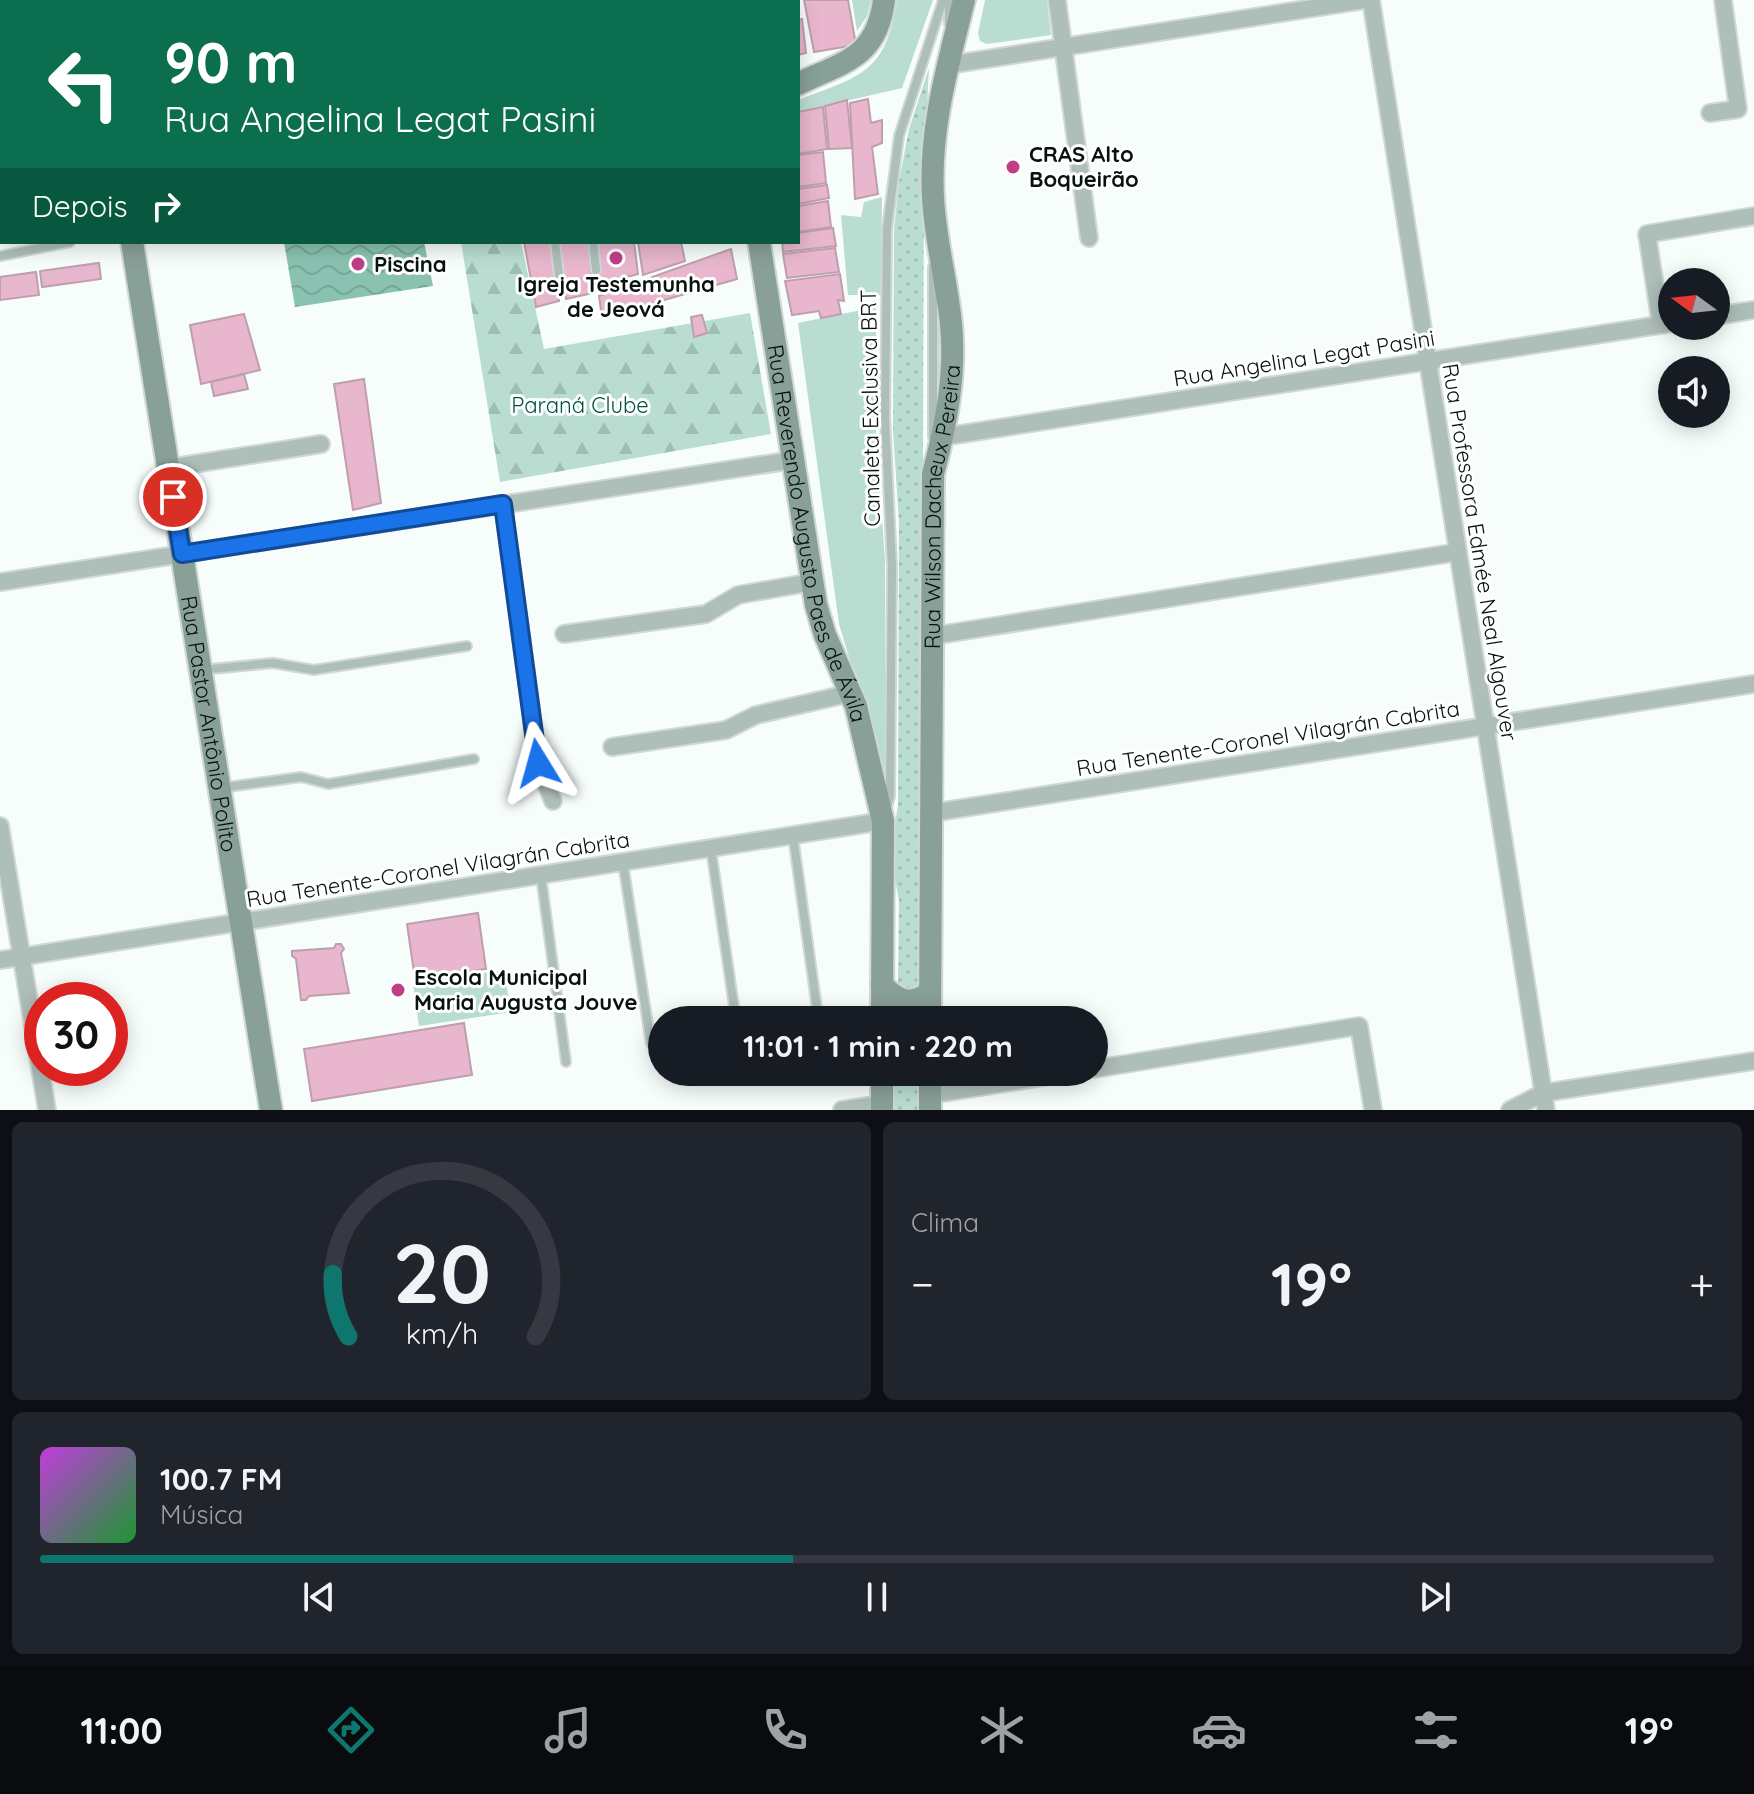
<!DOCTYPE html>
<html lang="pt">
<meta charset="utf-8">
<style>
:root{--surface:#171b24;--page:#20242c;--text:#f1f3f6;--muted:#9ea1a6;--line:#363941;--accent:#0f766e}
body{margin:0;font-family:Quicksand,sans-serif;background:var(--page);color:var(--text);height:100vh;display:flex;flex-direction:column;font-size:30px;white-space:nowrap}
*{box-sizing:border-box;margin:0}
p{font-size:26px;color:var(--muted)}
.icon{flex:none;width:44px;height:44px;fill:none;stroke:currentColor;stroke-width:2;stroke-linecap:round;stroke-linejoin:round}
.map{position:relative;height:1110px;overflow:hidden}
.panel{display:flex;flex-direction:column;gap:12px;padding:12px;background:#0d0f14;flex:1}
.panel>*{flex:none}
.top-card{position:absolute;left:0px;top:0px;width:800px;height:244px;box-shadow:0 4px 20px #0003;background:#0b6e4f;color:#fff;overflow:hidden}
.needle{width:52px;rotate:285deg}
.fabs{position:absolute;left:1658px;top:268px;display:grid;gap:16px}
.fabs a{display:grid;place-items:center;width:72px;height:72px;border-radius:50%;background:var(--surface);box-shadow:0 4px 20px #0003;font-size:40px}
.speed{position:absolute;left:24px;top:982px;display:flex;gap:16px;font-size:40px;font-weight:700;text-align:center}
.speed>*{display:grid;place-content:center;width:104px;height:104px;border-radius:50%;background:var(--surface);box-shadow:0 4px 20px #0003;line-height:1}
.speed .limit{border:12px solid #d22;background:#fff;color:#111}
.pin{position:absolute;display:grid;place-items:center;width:68px;height:68px;color:#fff;margin:-34px;border:4px solid #fff;border-radius:50%;box-shadow:0 2px 8px #0007}
.me{position:absolute;width:88px;margin:-44px;rotate:352deg;stroke-linejoin:round;filter:drop-shadow(0 0 6px #0008)}
.turn{display:flex;align-items:center;gap:28px;height:168px;padding:0 32px;font-size:36px}
.turn .icon{width:104px;height:104px;stroke-width:2.5}
.turn b{display:block;font-size:56px;line-height:68px}
.then{display:flex;align-items:center;height:76px;padding:0 32px;background:#0003;gap:16px;font-size:30px}
.big{font-size:60px;font-weight:800;line-height:1.1}
.panel .widget{flex:1;display:flex;flex-direction:column;justify-content:center;gap:12px;min-width:0;padding:0 28px;border-radius:12px;background:var(--page)}
.panel .dial{align-items:center;gap:0}
.dial svg{height:208px;overflow:visible;fill:none;stroke:var(--line);stroke-width:7;stroke-linecap:round;text-anchor:middle}
.dial text{fill:var(--text);stroke:none}
.song{display:flex;align-items:center;gap:24px}
.cover{width:96px;height:96px;border-radius:12px;background:linear-gradient(135deg,hsl(290 70% 55%),hsl(130 70% 35%))}
.played{height:8px;border-radius:4px;background:linear-gradient(90deg,var(--accent) 45%,var(--line) 45%)}
.keys{display:flex;justify-content:space-around;direction:ltr}
.heat{display:flex;justify-content:space-between;align-items:center;font-size:44px;direction:ltr}
.panel .tiles{flex:1;display:grid;gap:12px;grid-template-columns:1fr 1fr}
.widget:last-child{grid-column:span 2}
.trip{position:absolute;left:648px;top:1006px;width:460px;height:80px;border-radius:40px;background:var(--surface);box-shadow:0 4px 20px #0003;font-weight:800;line-height:80px;text-align:center}
.menu{display:flex;height:128px;justify-content:space-around;align-items:center;background:#090b0e;color:var(--muted)}
.menu .icon{width:56px;height:56px}
.menu .on{color:var(--accent)}
.menu b{font-size:36px;color:var(--text)}
.map>svg:first-child{display:block}
</style>
<div class="map">
<svg width="1754" height="1110" viewBox="0 0 1754 1110">
<defs>
<pattern id="grass-dots" width="8" height="8" patternUnits="userSpaceOnUse" patternTransform="scale(2)"><rect width="8" height="8" fill="#baddd2"/><path d="M2 2h.1M6 6h.1" fill="none" stroke="#9ebdb3" stroke-width="1.8" stroke-linecap="round"/></pattern>
<pattern id="forest-firs" width="22" height="20" patternUnits="userSpaceOnUse" patternTransform="scale(2)"><rect width="22" height="20" fill="#baddd2"/><path d="M5 1l3.5 6h-7zM16 11l3.5 6h-7z" fill="#9ebdb3"/></pattern>
<pattern id="water-waves" width="16" height="10" patternUnits="userSpaceOnUse" patternTransform="scale(2)"><rect width="16" height="10" fill="#8ac2b1"/><path d="M0 5q4-4 8 0t8 0" fill="none" stroke="#76a697"/></pattern>
</defs>
<rect width="100%" height="100%" fill="#f6fdfb"/>
<!-- grass -->
<g fill="url(#grass-dots)">
<path d="M929 68 924 167 921 985C912 990 907 993 898 985L899 900 892 865 893 836 898 805 899 523 893 431 894 230 899 181 909 129Z"/>
<rect x="895" y="1072" width="27" height="38"/>
</g>
<!-- forest -->
<polygon fill="url(#forest-firs)" points="461,242 521,242 544,349 750,313 771,434 500,482"/>
<!-- green -->
<g fill="#baddd2">
<polygon points="137,0 358,0 137,2"/>
<polygon points="852,0 871,0 867,16 857,31"/>
<path d="M897 0H933L902 88 798 112V100C861 76 886 73 897 0Z"/>
<polygon points="985,0 1047,0 1051,35 987,44 980,41 978,33"/>
<polygon points="882,197 881,295 848,295 841,215 861,217 864,202"/>
<polygon points="876,307 876,435 885,560 885,776 839,624 798,323"/>
<polygon points="504,970 511,1012 419,1026 413,984"/>
</g>
<!-- water -->
<polygon fill="url(#water-waves)" points="284,242 424,242 433,286 295,307"/>
<!-- building -->
<g fill="#e8b7cd" stroke="#bf9fad" stroke-width="2">
<polygon points="0,0 6,2 2,2 0,174"/>
<polygon points="468,0 508,0 509,2 468,2"/>
<rect x="586" y="0" width="37" height="2"/>
<polygon points="645,0 685,0 685,2 632,2"/>
<rect x="764" y="0" width="31" height="2"/>
<polygon points="804,0 848,0 856,45 814,52"/>
<polygon points="802,19 806,53 798,55 798,20"/>
<polygon points="868,99 871,123 882,120 882,143 872,147 878,194 855,199 850,103"/>
<polygon points="847,100 852,148 829,149 825,106"/>
<polygon points="823,107 827,149 798,154 798,112"/>
<polygon points="823,152 826,183 798,187 798,155"/>
<polygon points="827,185 829,198 798,204 798,189"/>
<polygon points="828,201 831,227 798,232 798,206"/>
<polygon points="833,228 836,246 783,252 782,242 798,242 798,233"/>
<polygon points="524,242 552,242 559,301 536,307"/>
<polygon points="558,242 588,242 593,293 566,299"/>
<polygon points="595,242 634,242 638,274 600,284"/>
<polygon points="638,242 681,242 685,261 643,275"/>
<polygon points="835,248 839,272 787,278 783,254"/>
<polygon points="731,249 737,279 602,318 599,296"/>
<polygon points="99,263 101,279 42,287 40,271"/>
<polygon points="36,272 39,295 0,300 0,277"/>
<polygon points="840,274 844,301 838,300 841,314 821,318 819,311 792,315 785,281"/>
<polygon points="244,314 260,370 201,384 190,325"/>
<polygon points="702,315 707,333 694,337 691,317"/>
<polygon points="244,374 248,389 214,396 211,382"/>
<polygon points="364,379 381,503 353,510 334,384"/>
<polygon points="478,913 486,969 415,979 407,924"/>
<polygon points="336,944 341,944 344,949 341,953 349,993 309,996 306,1000 301,1000 296,959 292,956 292,951 334,948"/>
<polygon points="464,1023 472,1075 312,1101 304,1049"/>
</g>
<g fill="none" stroke-linecap="round" stroke-linejoin="round">
<defs>
<g id="service">
<polyline points="36,0 37,2"/>
<polyline points="949,24 949,0"/>
<polyline points="555,242 559,275"/>
<polyline points="593,242 596,270"/>
<polyline points="0,256 70,242"/>
<polyline points="933,267 933,437"/>
<polyline points="201,670 273,663 314,670 467,646"/>
<polyline points="220,788 301,777 328,784 474,759"/>
<polyline points="887,807 890,796 892,566 885,418 887,229 899,136 943,0"/>
<polyline points="793,836 818,1016"/>
<polyline points="711,849 736,1020"/>
<polyline points="623,863 651,1044"/>
<polyline points="541,876 566,1062"/>
</g>
<g id="minor">
<polyline points="722,0 722,2"/>
<polyline points="1057,0 1089,238"/>
<polyline points="1371,0 1546,1110"/>
<polyline points="948,65 1364,0"/>
<polyline points="1710,113 1738,109 1723,0"/>
<polyline points="1716,316 1754,310"/>
<polyline points="1661,325 1647,234 1754,216"/>
<polyline points="942,437 1672,323"/>
<polyline points="168,468 321,444"/>
<polyline points="503,504 538,763 553,801"/>
<polyline points="0,582 793,460"/>
<polyline points="564,634 706,614 738,595 812,582"/>
<polyline points="932,636 1458,552"/>
<polyline points="612,747 726,730 756,715 851,693"/>
<polyline points="931,813 1754,684"/>
<polyline points="0,826 47,1110"/>
<polyline points="0,960 883,821"/>
<polyline points="1094,1069 1359,1026 1373,1110"/>
<polyline points="930,1095 1074,1072"/>
<polyline points="842,1110 882,1104"/>
<polyline points="1510,1110 1543,1093 1754,1061"/>
</g>
<g id="secondary">
<polyline points="93,0 93,2"/>
<path d="M798 84C843 62 877 58 884 0"/>
<path id="s1" d="M132 242 271 1110"/>
<path id="s2" d="M759 242 816 605 825 635 856 706 883 821 882 1020"/>
<path d="M882 985C898 1001 911 1007 930 992"/>
<path id="s3" d="M930 1020 933 474C946 425 956 375 951 324 947 282 935 240 933 197 929 129 948 65 964 0"/>
<polyline points="882,1110 882,1072"/>
<polyline points="930,1110 930,1072"/>
</g>
</defs>
<!-- service casing -->
<use href="#service" stroke="#d0d8d5" stroke-width="12"/>
<!-- minor casing -->
<use href="#minor" stroke="#d0d8d5" stroke-width="20"/>
<!-- secondary casing -->
<use href="#secondary" stroke="#d0d8d5" stroke-width="26"/>
<!-- service -->
<use href="#service" stroke="#aebeb9" stroke-width="8"/>
<!-- minor -->
<use href="#minor" stroke="#aebeb9" stroke-width="16"/>
<!-- secondary -->
<use href="#secondary" stroke="#89a098" stroke-width="22"/>
</g>
<g fill="none" stroke-linecap="round" stroke-linejoin="round">
<defs>
<polyline id="route" points="173,497 182,554 503,504 538,763"/>
</defs>
<!-- route casing -->
<use href="#route" stroke="#114b97" stroke-width="20"/>
<!-- route -->
<use href="#route" stroke="#1a73e8" stroke-width="14"/>
</g>
<!-- markers -->
<g fill="#bf3e86" stroke="#fff" stroke-width="3">
<circle cx="1013" cy="167" r="8"/>
<circle cx="616" cy="258" r="8"/>
<circle cx="358" cy="264" r="8"/>
<circle cx="398" cy="990" r="8"/>
</g>
<g text-anchor="middle" stroke-width="6" stroke-linejoin="round" paint-order="stroke">
<!-- poi labels -->
<g font-size="22" font-weight="bold" fill="#06130f" stroke="#fff" text-anchor="start">
<text x="1029" y="162">CRAS Alto<tspan x="1029" dy="25">Boqueirão</tspan></text>
<text x="374" y="272">Piscina</text>
<text x="616" y="292" text-anchor="middle">Igreja Testemunha<tspan x="616" dy="25">de Jeová</tspan></text>
<text x="414" y="985">Escola Municipal<tspan x="414" dy="25">Maria Augusta Jouve</tspan></text>
</g>
<!-- street labels -->
<g font-size="22" fill="#06130f" stroke="#fff">
<text transform="translate(1304 358) rotate(-9)" y="8">Rua Angelina Legat Pasini</text>
<text transform="translate(870 408) rotate(-91)" y="8">Canaleta Exclusiva BRT</text>
<text dy="8" stroke="none"><textPath href="#s3" startOffset="514">Rua Wilson Dacheux Pereira</textPath></text>
<text dy="8" stroke="none"><textPath href="#s2" startOffset="298">Rua Reverendo Augusto Paes de Ávila</textPath></text>
<text transform="translate(1480 552) rotate(81)" y="8">Rua Professora Edmée Neal Algouver</text>
<text dy="8" stroke="none"><textPath href="#s1" startOffset="488">Rua Pastor Antônio Polito</textPath></text>
<text transform="translate(1268 738) rotate(-9)" y="8">Rua Tenente-Coronel Vilagrán Cabrita</text>
<text transform="translate(438 869) rotate(-9)" y="8">Rua Tenente-Coronel Vilagrán Cabrita</text>
</g>
<!-- park labels -->
<g font-size="22" fill="#005242" stroke="#fff">
<text x="580" y="413">Paraná Clube</text>
</g>
</g>
</svg>
<div class="fabs">
<a><svg class="needle" viewBox="-14 -14 28 28"><path d="M0-13l5 13h-10z" fill="#e53935"/><path d="M0 13l5-13h-10z" fill="#9ea1a6"/></svg></a>
<a><svg class="icon" aria-label="sound" viewBox="0 0 24 24"><path d="M4 9h4l5-4v14l-5-4H4zM17 9q2 3 0 6"/></svg></a>
</div>
<div class="speed"><div class="limit">30</div></div>
<div class="pin" style="left:173px;top:497px;background:#d93025"><svg class="icon" aria-label="arrive" viewBox="0 0 24 24"><path d="M6 21V4h12l-3 4 3 4H6"/></svg></div>
<svg class="me" style="left:538px;top:763px" viewBox="-20 -20 40 40"><path d="M0-17L14 15 0 8-14 15z" fill="#1a73e8" stroke="#fff" stroke-width="4"/></svg>
<div class="trip">11:01 · 1 min · 220 m</div>
<div class="top-card">
<div class="turn"><svg class="icon" aria-label="left" viewBox="0 0 24 24"><path d="M17 20v-9H6M10 6l-5 5 5 5"/></svg><div><b>90 m</b>Rua Angelina Legat Pasini</div></div>
<div class="then">Depois<svg class="icon" aria-label="right" viewBox="0 0 24 24"><path d="M7 20v-9h11M14 6l5 5-5 5"/></svg></div>
</div>
</div>
<section class="panel">
<div class="tiles">
<div class="widget dial"><svg viewBox="0 0 100 80">
<path d="M14 69A42 42 0 1 1 86 69"/>
<path d="M14 69A42 42 0 0 1 8 45" stroke="#0f766e"/>
<text x="50" y="56" font-size="32" font-weight="700">20</text>
<text x="50" y="72" font-size="11">km/h</text>
</svg></div>
<div class="widget"><p>Clima</p>
<div class="heat"><a>−</a><b class="big">19°</b><a>+</a></div>
</div>
<div class="widget">
<div class="song"><i class="cover"></i><div><b>100.7 FM</b><p>Música</p></div></div>
<div class="played"></div>
<div class="keys"><svg class="icon" aria-label="previous" viewBox="0 0 24 24"><path d="M18 5L8 12l10 7zM5 5v14"/></svg><svg class="icon" aria-label="pause" viewBox="0 0 24 24"><path d="M8 5v14M16 5v14"/></svg><svg class="icon" aria-label="next" viewBox="0 0 24 24"><path d="M6 5l10 7-10 7zM19 5v14"/></svg></div>
</div>
</div>
</section>
<nav class="menu">
<b>11:00</b>
<svg class="icon on" aria-label="directions" viewBox="0 0 24 24"><path d="M12 3l9 9-9 9-9-9zM9 14v-3h6M13 9l2 2-2 2"/></svg>
<svg class="icon" aria-label="music" viewBox="0 0 24 24"><path d="M9 18V5l10-2v13"/><circle cx="6" cy="18" r="3"/><circle cx="16" cy="16" r="3"/></svg>
<svg class="icon" aria-label="phone" viewBox="0 0 24 24"><path d="M5 4h4l2 5-3 2q2 4 5 5l2-3 5 2v4C11 20 4 13 5 4z"/></svg>
<svg class="icon" aria-label="climate" viewBox="0 0 24 24"><path d="M12 3v18M4 7l16 10M4 17L20 7"/></svg>
<svg class="icon" aria-label="car" viewBox="0 0 24 24"><path d="M5 17H2v-5l4-1 3-4h7l3 4 3 1v5h-3M9 17h6M6 11h13"/><circle cx="7" cy="17" r="2"/><circle cx="17" cy="17" r="2"/></svg>
<svg class="icon" aria-label="filters" viewBox="0 0 24 24"><path d="M4 7h16M4 17h16"/><circle cx="9" cy="7" r="2"/><circle cx="15" cy="17" r="2"/></svg>
<b>19°</b>
</nav>
